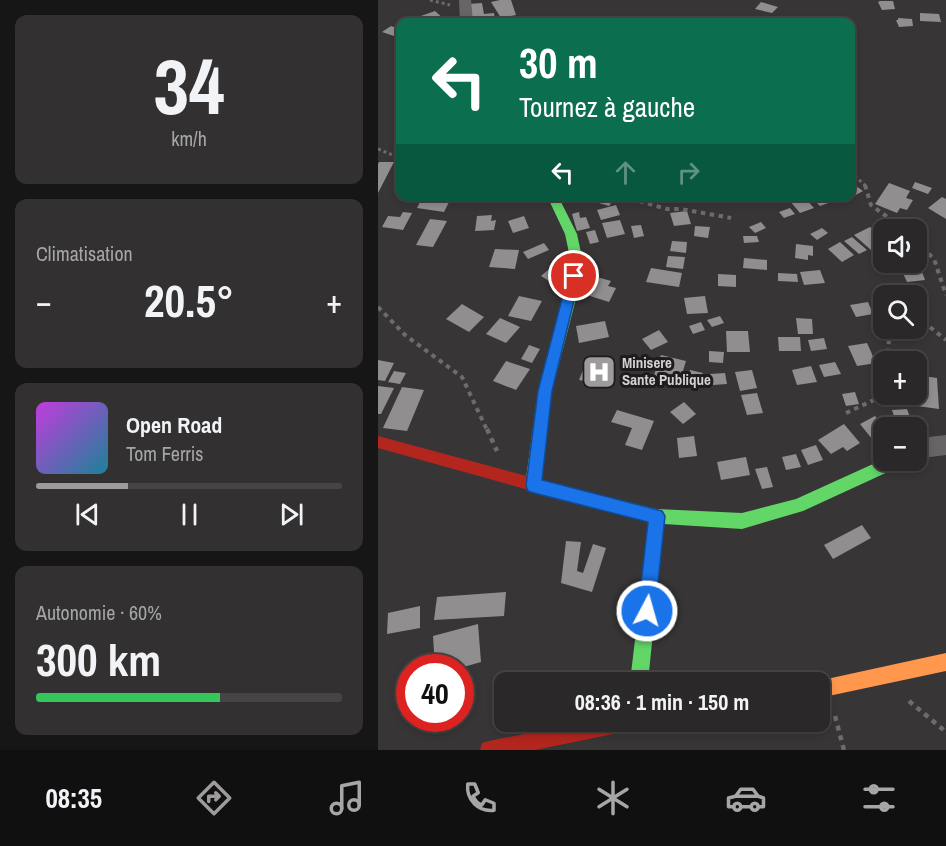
<!DOCTYPE html>
<html lang="fr">
<meta charset="utf-8">
<style>
:root{--surface:#2a2828;--page:#323030;--text:#f1f3f6;--muted:#a5a6a8;--line:#464445;--accent:#9e9b9c}
body{margin:0;font-family:"Archivo Narrow",sans-serif;background:var(--page);color:var(--text);height:100vh;display:flex;flex-direction:column;font-size:22px;white-space:nowrap}
*{box-sizing:border-box;margin:0}
p{font-size:20px;color:var(--muted)}
.icon{flex:none;width:33px;height:33px;fill:none;stroke:currentColor;stroke-width:2;stroke-linecap:round;stroke-linejoin:round}
.map{position:relative;flex:1;overflow:hidden}
.sheet{display:flex;flex-direction:column;gap:15px;padding:15px;background:#171616;width:378px}
.sheet>*{flex:none}
.top-card{position:absolute;left:18px;top:18px;width:459px;height:183px;border-radius:12px;box-shadow:0 3px 9px #0003,0 0 0 2px var(--line);background:#0b6e4f;color:#fff;overflow:hidden}
.fabs{position:absolute;left:495px;top:219px;display:grid;gap:12px}
.fabs a{display:grid;place-items:center;width:54px;height:54px;border-radius:12px;background:var(--surface);box-shadow:0 3px 9px #0003,0 0 0 2px var(--line);font-size:30px}
.speed{position:absolute;left:18px;top:654px;display:flex;gap:12px;font-size:30px;font-weight:700;text-align:center}
.speed>*{display:grid;place-content:center;width:78px;height:78px;border-radius:50%;background:var(--surface);box-shadow:0 3px 9px #0003,0 0 0 2px var(--line);line-height:1}
.speed .limit{border:9px solid #d22;background:#fff;color:#111}
.pin{position:absolute;display:grid;place-items:center;width:51px;height:51px;color:#fff;margin:-26px;border:3px solid #fff;border-radius:50%;box-shadow:0 2px 6px #0007}
.me{position:absolute;width:66px;margin:-33px;rotate:6deg;stroke-linejoin:round;filter:drop-shadow(0 0 4px #0008)}
.turn{display:flex;align-items:center;gap:21px;height:126px;padding:0 24px;font-size:27px}
.turn .icon{width:78px;height:78px;stroke-width:2.5}
.turn b{display:block;font-size:42px;line-height:51px}
.lanes{display:flex;align-items:center;height:57px;padding:0 24px;background:#0003;justify-content:center;gap:30px;direction:ltr}
.lanes .off{opacity:.35}
.big{font-size:45px;font-weight:700;line-height:1.1}
.sheet .widget{flex:1;display:flex;flex-direction:column;justify-content:center;gap:9px;min-width:0;padding:0 21px;border-radius:12px;background:var(--page)}
.sheet .dial{align-items:center;gap:0}
.dial b{font-size:78px;line-height:1}
.song{display:flex;align-items:center;gap:18px}
.cover{width:72px;height:72px;border-radius:9px;background:linear-gradient(135deg,hsl(290 70% 55%),hsl(190 70% 35%))}
.played{height:6px;border-radius:3px;background:linear-gradient(90deg,var(--accent) 30%,var(--line) 30%)}
.keys{display:flex;justify-content:space-around;direction:ltr}
.heat{display:flex;justify-content:space-between;align-items:center;font-size:33px;direction:ltr}
.charge{height:9px;border-radius:4px;background:linear-gradient(90deg,#34c759 60%,var(--line) 0)}
.trip{position:absolute;left:116px;top:672px;width:336px;height:60px;border-radius:12px;background:var(--surface);box-shadow:0 3px 9px #0003,0 0 0 2px var(--line);font-weight:700;line-height:60px;text-align:center}
.tabs{display:flex;height:96px;justify-content:space-around;align-items:center;background:#111010;color:var(--muted)}
.tabs .icon{width:42px;height:42px}
.tabs .active{color:var(--accent)}
.tabs b{font-size:27px;color:var(--text)}
main{display:flex;flex:1;min-height:0}
.map>svg:first-child{display:block}
</style>
<main>
<section class="sheet">
<div class="widget dial"><b>34</b><p>km/h</p></div>
<div class="widget"><p>Climatisation</p>
<div class="heat"><a>−</a><b class="big">20.5°</b><a>+</a></div>
</div>
<div class="widget">
<div class="song"><i class="cover"></i><div><b>Open Road</b><p>Tom Ferris</p></div></div>
<div class="played"></div>
<div class="keys"><svg class="icon" aria-label="previous" viewBox="0 0 24 24"><path d="M18 5L8 12l10 7zM5 5v14"/></svg><svg class="icon" aria-label="pause" viewBox="0 0 24 24"><path d="M8 5v14M16 5v14"/></svg><svg class="icon" aria-label="next" viewBox="0 0 24 24"><path d="M6 5l10 7-10 7zM19 5v14"/></svg></div>
</div>
<div class="widget"><p>Autonomie · 60%</p><b class="big">300 km</b><div class="charge"></div></div>
</section>
<div class="map">
<svg width="568" height="750" viewBox="0 0 568 750">
<rect width="100%" height="100%" fill="#383536"/>
<!-- building -->
<g fill="#918e8f">
<polygon points="122,0 133,0 138,15 123,18 113,2"/>
<polygon points="502,1 515,1 517,9 504,10 500,2"/>
<polygon points="383,2 400,7 394,13 377,9"/>
<polygon points="104,3 106,14 116,13 117,20 92,22 90,4"/>
<polygon points="57,11 67,20 46,22 40,17"/>
<polygon points="542,13 561,14 563,22 542,21"/>
<polygon points="520,18 534,19 535,26 521,27 518,20 520,20"/>
<polygon points="13,26 22,29 22,32 16,36 4,32"/>
<polygon points="1,162 16,162 0,193 0,164"/>
<polygon points="472,182 485,191 472,198"/>
<polygon points="537,182 554,188 550,194 534,188"/>
<polygon points="511,183 532,191 528,198 535,200 529,210 522,208 519,213 497,204"/>
<polygon points="45,196 74,196 66,212 39,208"/>
<polygon points="224,196 235,200 231,206 201,197"/>
<polygon points="425,196 436,208 422,213 412,201"/>
<polygon points="432,196 447,196 453,202 442,206"/>
<polygon points="564,197 568,199 568,219 550,208"/>
<polygon points="238,205 242,215 223,220 219,210"/>
<polygon points="412,208 417,214 406,218 401,212"/>
<polygon points="309,211 313,224 296,226 292,213"/>
<polygon points="25,212 34,213 25,230 4,227 10,216 22,217"/>
<polygon points="201,212 202,218 208,217 212,228 199,231 194,214"/>
<polygon points="114,215 113,221 118,220 116,230 97,231 99,216"/>
<polygon points="146,216 151,228 135,233 130,221"/>
<polygon points="52,219 69,221 55,247 38,245"/>
<polygon points="242,220 247,234 229,238 224,223"/>
<polygon points="383,222 388,228 377,233 371,227"/>
<polygon points="263,225 266,236 256,238 253,226"/>
<polygon points="317,226 332,227 330,238 316,236"/>
<polygon points="492,227 506,237 506,242 493,250 476,235"/>
<polygon points="444,228 450,233 439,240 432,234"/>
<polygon points="217,230 221,242 212,244 208,232"/>
<polygon points="365,236 379,236 381,242 366,243"/>
<polygon points="474,237 489,250 481,254 466,241"/>
<polygon points="294,241 309,242 308,253 292,251"/>
<polygon points="462,242 476,255 464,262 450,249"/>
<polygon points="166,243 171,250 150,259 145,252"/>
<polygon points="418,244 435,246 435,256 430,255 430,260 417,258"/>
<polygon points="117,249 141,250 137,269 111,267"/>
<polygon points="506,251 506,262 524,263 504,269 494,254"/>
<polygon points="290,256 307,257 305,269 288,267"/>
<polygon points="366,258 389,260 389,270 365,268"/>
<polygon points="177,264 193,273 179,286 163,276"/>
<polygon points="273,268 304,273 301,287 268,282"/>
<polygon points="543,269 547,280 529,282 524,271"/>
<polygon points="442,270 447,283 426,285 422,272"/>
<polygon points="400,273 419,274 420,282 400,281"/>
<polygon points="340,274 358,275 358,287 340,286"/>
<polygon points="219,277 233,281 230,286 238,288 231,302 209,295"/>
<polygon points="507,287 521,288 522,296 509,296"/>
<polygon points="141,296 164,301 153,321 130,316"/>
<polygon points="327,296 330,313 309,314 306,298"/>
<polygon points="490,302 495,314 478,317 472,305"/>
<polygon points="84,304 106,317 91,332 68,319"/>
<polygon points="342,316 346,323 334,327 329,320"/>
<polygon points="122,318 142,327 128,343 108,334"/>
<polygon points="418,318 434,319 435,334 420,334"/>
<polygon points="227,321 231,337 201,343 198,326"/>
<polygon points="323,322 327,330 315,334 311,326"/>
<polygon points="281,330 290,342 273,350 264,339"/>
<polygon points="348,331 370,331 372,352 349,352"/>
<polygon points="400,337 422,337 423,351 401,351"/>
<polygon points="446,338 449,349 433,351 430,340"/>
<polygon points="489,343 498,363 479,366 470,346"/>
<polygon points="151,345 162,349 154,363 143,359"/>
<polygon points="331,351 346,352 345,363 331,362"/>
<polygon points="283,355 308,361 301,384 275,378"/>
<polygon points="0,360 16,363 7,381 0,380"/>
<polygon points="128,361 152,369 138,390 115,381"/>
<polygon points="219,362 229,364 223,384 201,380 205,370 215,372"/>
<polygon points="457,362 463,374 446,377 441,365"/>
<polygon points="433,366 439,382 419,385 414,370"/>
<polygon points="312,370 325,373 321,386 307,383"/>
<polygon points="374,370 379,388 362,391 357,372"/>
<polygon points="16,371 28,373 22,384 10,382"/>
<polygon points="347,373 349,384 335,385 332,374"/>
<polygon points="538,375 559,378 561,409 539,406"/>
<polygon points="0,386 16,388 3,414 0,414"/>
<polygon points="24,387 46,390 29,431 5,428"/>
<polygon points="477,392 481,404 468,406 464,394"/>
<polygon points="379,393 385,413 369,415 363,395"/>
<polygon points="306,402 318,414 305,424 292,412"/>
<polygon points="529,409 536,428 520,428 514,410"/>
<polygon points="239,410 276,421 264,450 247,445 254,428 233,422"/>
<polygon points="497,416 506,427 506,433 494,439 482,424"/>
<polygon points="466,424 482,443 469,451 465,447 453,454 440,440"/>
<polygon points="316,436 319,456 301,458 299,438"/>
<polygon points="438,445 445,460 430,465 423,450"/>
<polygon points="418,454 423,467 408,470 404,457"/>
<polygon points="368,457 372,475 343,480 339,462"/>
<polygon points="389,467 395,487 384,489 377,469"/>
<polygon points="484,525 493,538 455,559 446,545"/>
<polygon points="188,541 203,542 199,571 205,573 215,544 228,548 214,592 183,583"/>
<polygon points="128,592 126,616 56,620 59,597"/>
<polygon points="42,606 42,628 9,634 10,613"/>
<polygon points="100,624 103,662 82,668 57,668 55,636"/>
</g>
<g fill="none" stroke-linecap="round" stroke-linejoin="round">
<!-- path-far2 -->
<g stroke="#6d6b6c" stroke-width="3" stroke-dasharray="3 3" stroke-linecap="butt">
<polyline points="52,0 72,5"/>
<polyline points="0,149 22,158"/>
<polyline points="472,172 488,186"/>
</g>
<!-- path-far1 -->
<g stroke="#6d6b6c" stroke-width="4" stroke-dasharray="4.5 4.5" stroke-linecap="butt">
<polyline points="487,185 493,205 527,230"/>
<polyline points="244,196 289,209 303,209 353,218"/>
<polyline points="538,241 556,259 568,295"/>
<polyline points="0,307 27,335 84,377 109,430"/>
<polyline points="538,316 568,340"/>
<polyline points="509,362 512,328"/>
<polyline points="468,413 498,399 506,380"/>
</g>
<!-- path -->
<g stroke="#6d6b6c" stroke-width="4.5" stroke-dasharray="5 5" stroke-linecap="butt">
<polyline points="109,429 119,451"/>
<polyline points="531,701 568,732"/>
<polyline points="457,716 466,750"/>
</g>
<!-- street -->
<g fill="#676566" fill-rule="evenodd">
<polygon points="81,0 93,0 95,22 82,22"/>
<polygon points="568,435 568,455 552,457 538,462 533,460 538,460 538,442 551,437"/>
</g>
<!-- fast -->
<g fill="#63d668" fill-rule="evenodd">
<polygon points="169,196 180,196 199,234 205,262 200,291 174,391 163,486 160,491 155,493 150,491 147,486 160,391 188,291 193,262 187,234"/>
<polygon points="506,459 527,460 525,465 425,511 364,529 286,524 270,682 252,682 271,521 214,507 211,502 214,497 219,495 279,509 364,513 418,499"/>
</g>
<!-- slow -->
<polygon fill="#ff974d" fill-rule="evenodd" points="568,653 568,671 441,698 441,682 435,682"/>
<!-- jam -->
<g fill="#b3261e" fill-rule="evenodd">
<polygon points="0,436 219,495 224,497 227,502 224,507 219,509 0,448"/>
<polygon points="207,722 259,722 256,728 250,731 157,750 102,750 104,743 111,741"/>
</g>
</g>
<!-- route -->
<polygon fill="#1a73e8" stroke="#114b97" stroke-width="1.5" points="196,272 202,276 174,391 164,480 284,511 287,516 277,611 275,617 269,620 263,617 260,611 270,522 156,493 150,491 148,486 160,391 190,276"/>
<!-- icons -->
<defs>
<symbol id="hospital-square" viewBox="-11 -11 22 22"><rect x="-9" y="-9" width="18" height="18" rx="4" fill="#9e9b9c" stroke="#1e1c1d"/><path d="M-5-5h3v3.5h4V-5h3V5h-3V1.5h-4V5h-3Z" fill="#fff"/></symbol>
</defs>
<g fill-rule="evenodd">
<use href="#hospital-square" x="202" y="353" width="38" height="38"/>
</g>
<g text-anchor="middle" stroke-width="6" stroke-linejoin="round" paint-order="stroke">
<!-- poi labels -->
<g font-size="15" font-weight="bold" fill="#d5d2d3" stroke="#1e1c1d" text-anchor="start">
<text x="244" y="368">Minisere<tspan x="244" dy="17">Sante Publique</tspan></text>
</g>
</g>
</svg>
<div class="fabs">
<a><svg class="icon" aria-label="sound" viewBox="0 0 24 24"><path d="M4 9h4l5-4v14l-5-4H4zM17 9q2 3 0 6"/></svg></a>
<a><svg class="icon" aria-label="search" viewBox="0 0 24 24"><circle cx="10" cy="10" r="6"/><path d="M15 15l6 6"/></svg></a>
<a>+</a>
<a>−</a>
</div>
<div class="speed"><div class="limit">40</div></div>
<div class="pin" style="left:196px;top:276px;background:#d93025"><svg class="icon" aria-label="arrive" viewBox="0 0 24 24"><path d="M6 21V4h12l-3 4 3 4H6"/></svg></div>
<svg class="me" style="left:269px;top:611px" viewBox="-20 -20 40 40"><circle r="17" fill="#1a73e8" stroke="#fff" stroke-width="3"/><path d="M0-11L8 9 0 5-8 9z" fill="#fff"/></svg>
<div class="trip">08:36 · 1 min · 150 m</div>
<div class="top-card">
<div class="turn"><svg class="icon" aria-label="left" viewBox="0 0 24 24"><path d="M17 20v-9H6M10 6l-5 5 5 5"/></svg><div><b>30 m</b>Tournez à gauche</div></div>
<div class="lanes"><svg class="icon" aria-label="left" viewBox="0 0 24 24"><path d="M17 20v-9H6M10 6l-5 5 5 5"/></svg><svg class="icon off" aria-label="ahead" viewBox="0 0 24 24"><path d="M12 20V5M6 11l6-6 6 6"/></svg><svg class="icon off" aria-label="right" viewBox="0 0 24 24"><path d="M7 20v-9h11M14 6l5 5-5 5"/></svg></div>
</div>
</div>
</main>
<nav class="tabs">
<b>08:35</b>
<svg class="icon active" aria-label="directions" viewBox="0 0 24 24"><path d="M12 3l9 9-9 9-9-9zM9 14v-3h6M13 9l2 2-2 2"/></svg>
<svg class="icon" aria-label="music" viewBox="0 0 24 24"><path d="M9 18V5l10-2v13"/><circle cx="6" cy="18" r="3"/><circle cx="16" cy="16" r="3"/></svg>
<svg class="icon" aria-label="phone" viewBox="0 0 24 24"><path d="M5 4h4l2 5-3 2q2 4 5 5l2-3 5 2v4C11 20 4 13 5 4z"/></svg>
<svg class="icon" aria-label="climate" viewBox="0 0 24 24"><path d="M12 3v18M4 7l16 10M4 17L20 7"/></svg>
<svg class="icon" aria-label="car" viewBox="0 0 24 24"><path d="M5 17H2v-5l4-1 3-4h7l3 4 3 1v5h-3M9 17h6M6 11h13"/><circle cx="7" cy="17" r="2"/><circle cx="17" cy="17" r="2"/></svg>
<svg class="icon" aria-label="filters" viewBox="0 0 24 24"><path d="M4 7h16M4 17h16"/><circle cx="9" cy="7" r="2"/><circle cx="15" cy="17" r="2"/></svg>
</nav>
